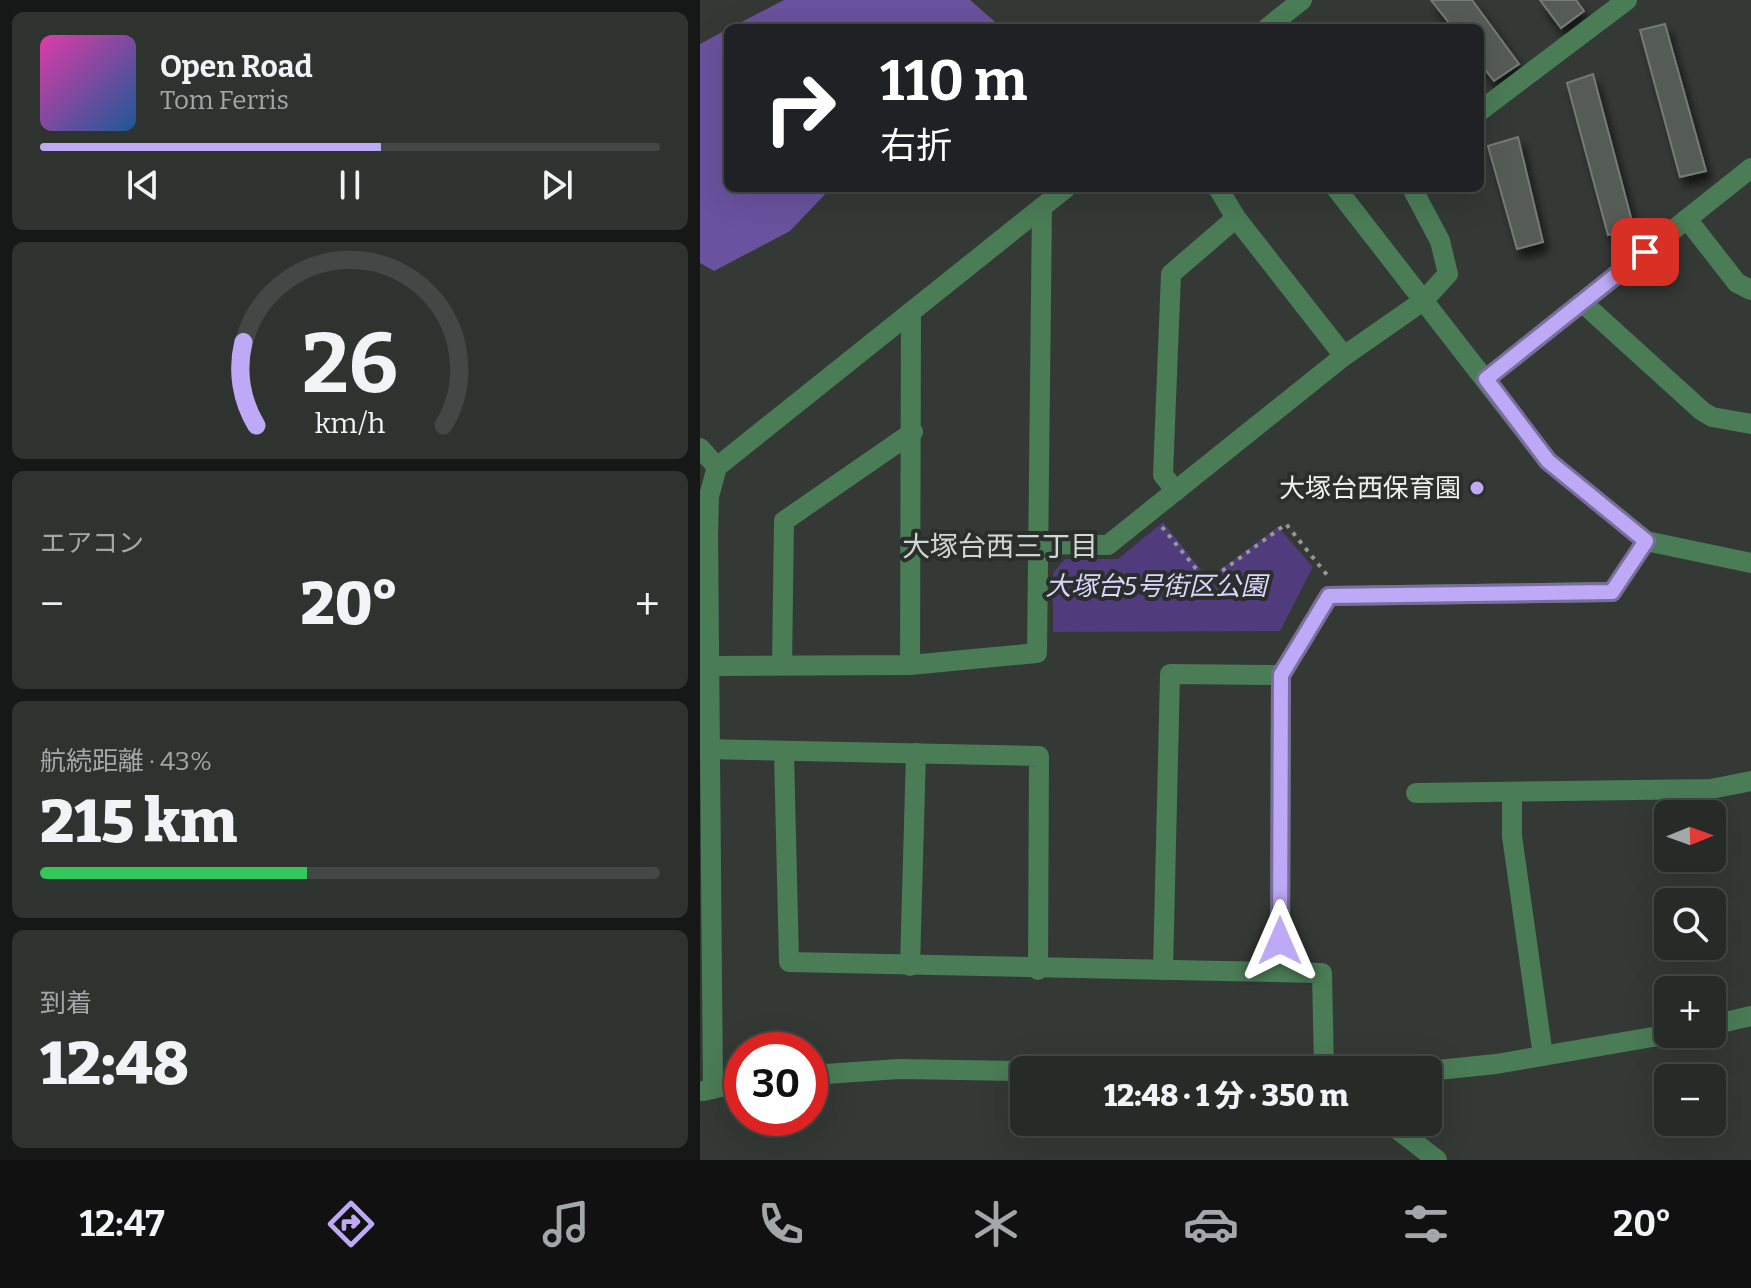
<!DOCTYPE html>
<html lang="ja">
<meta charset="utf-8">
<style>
:root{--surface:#272b28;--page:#2f3330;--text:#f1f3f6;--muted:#a4a7a8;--line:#434745;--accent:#bda9f5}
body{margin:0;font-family:Bitter,"Noto Sans JP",serif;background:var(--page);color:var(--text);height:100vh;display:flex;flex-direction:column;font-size:30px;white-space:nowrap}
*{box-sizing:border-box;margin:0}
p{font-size:26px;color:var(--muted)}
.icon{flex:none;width:44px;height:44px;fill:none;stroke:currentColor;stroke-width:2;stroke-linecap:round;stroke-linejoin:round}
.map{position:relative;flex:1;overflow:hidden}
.details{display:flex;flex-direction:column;gap:12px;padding:12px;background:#151816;width:700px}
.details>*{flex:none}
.guide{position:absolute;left:24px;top:24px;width:760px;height:168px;border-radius:12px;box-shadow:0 8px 32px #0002,0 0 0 2px var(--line);background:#202124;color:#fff;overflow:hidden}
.needle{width:52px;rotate:89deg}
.tools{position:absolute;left:954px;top:800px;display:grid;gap:16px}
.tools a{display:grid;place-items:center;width:72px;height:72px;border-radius:12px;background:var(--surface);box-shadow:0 8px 32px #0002,0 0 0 2px var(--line);font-size:40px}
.speed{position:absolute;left:24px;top:1032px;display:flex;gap:16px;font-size:40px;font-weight:700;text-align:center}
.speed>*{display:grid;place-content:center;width:104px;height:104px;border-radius:50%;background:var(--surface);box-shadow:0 8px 32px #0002,0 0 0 2px var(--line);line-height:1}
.speed .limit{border:12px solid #d22;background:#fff;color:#111}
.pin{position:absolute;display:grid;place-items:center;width:68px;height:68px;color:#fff;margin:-34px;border-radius:16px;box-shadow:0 4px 12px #0006}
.me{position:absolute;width:88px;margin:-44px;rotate:0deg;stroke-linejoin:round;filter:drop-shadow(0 0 6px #0008)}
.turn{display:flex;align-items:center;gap:28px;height:168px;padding:0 24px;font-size:36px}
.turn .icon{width:104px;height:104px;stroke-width:2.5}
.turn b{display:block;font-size:56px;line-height:68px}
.big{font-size:60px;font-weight:800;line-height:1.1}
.details .widget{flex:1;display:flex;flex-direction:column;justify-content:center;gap:12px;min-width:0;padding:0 28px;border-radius:12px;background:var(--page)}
.details .dial{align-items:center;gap:0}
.dial svg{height:208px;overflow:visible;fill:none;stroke:var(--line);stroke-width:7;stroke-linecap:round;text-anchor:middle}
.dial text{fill:var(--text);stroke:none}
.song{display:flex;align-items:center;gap:24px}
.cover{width:96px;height:96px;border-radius:12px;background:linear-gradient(135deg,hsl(320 70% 55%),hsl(210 70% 35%))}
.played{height:8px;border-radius:4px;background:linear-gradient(90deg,var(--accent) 55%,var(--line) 55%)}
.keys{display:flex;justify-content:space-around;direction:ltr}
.heat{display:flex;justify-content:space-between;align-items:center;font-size:44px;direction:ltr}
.charge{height:12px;border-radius:6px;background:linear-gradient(90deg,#34c759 43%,var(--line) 0)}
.trip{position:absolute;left:310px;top:1056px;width:432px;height:80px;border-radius:12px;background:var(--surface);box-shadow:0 8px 32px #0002,0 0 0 2px var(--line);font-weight:800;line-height:80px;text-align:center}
.tabs{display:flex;height:128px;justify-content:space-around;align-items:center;background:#101110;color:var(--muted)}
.tabs .icon{width:56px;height:56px}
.tabs .on{color:var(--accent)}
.tabs b{font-size:36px;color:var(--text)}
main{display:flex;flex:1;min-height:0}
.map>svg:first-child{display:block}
</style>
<main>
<section class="details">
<div class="widget">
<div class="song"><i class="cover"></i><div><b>Open Road</b><p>Tom Ferris</p></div></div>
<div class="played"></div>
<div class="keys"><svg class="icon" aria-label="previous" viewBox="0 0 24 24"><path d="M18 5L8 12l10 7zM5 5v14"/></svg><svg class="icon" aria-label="pause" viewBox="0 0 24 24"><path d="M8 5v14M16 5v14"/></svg><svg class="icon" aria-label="next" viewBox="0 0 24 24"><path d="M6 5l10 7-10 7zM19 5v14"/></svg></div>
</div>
<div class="widget dial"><svg viewBox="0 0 100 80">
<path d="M14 69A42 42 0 1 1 86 69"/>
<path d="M14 69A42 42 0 0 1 9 37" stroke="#bda9f5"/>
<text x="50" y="56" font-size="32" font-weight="700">26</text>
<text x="50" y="72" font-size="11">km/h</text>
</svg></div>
<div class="widget"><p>エアコン</p>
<div class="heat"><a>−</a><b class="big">20°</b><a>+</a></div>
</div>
<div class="widget"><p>航続距離 · 43%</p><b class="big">215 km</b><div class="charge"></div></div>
<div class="widget"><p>到着</p><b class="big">12:48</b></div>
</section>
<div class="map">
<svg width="1051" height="1160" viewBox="0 0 1051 1160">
<defs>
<filter id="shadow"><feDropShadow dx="5" dy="9" stdDeviation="4" flood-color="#0009"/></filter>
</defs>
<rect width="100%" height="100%" fill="#343935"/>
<!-- green -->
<polygon fill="#503c7c" points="463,522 508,579 578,527 613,567 580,631 353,632 353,573 365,559 418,559"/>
<!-- forest -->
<g fill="#69529e">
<polygon points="84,0 270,0 302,28 30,28"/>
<polygon points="28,29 28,188 131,188 90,231 14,271 0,263 0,44"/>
</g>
<!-- building -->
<g fill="#555b56" stroke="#747a75" stroke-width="2" filter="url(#shadow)">
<polygon points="731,0 772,0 819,64 794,81 780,63 780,28 753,28"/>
<polygon points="840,0 876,0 884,11 861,28"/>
<polygon points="965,24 1006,171 980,177 940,30"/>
<polygon points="893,74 934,229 908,235 867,83"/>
<polygon points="818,137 843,242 817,249 788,146"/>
</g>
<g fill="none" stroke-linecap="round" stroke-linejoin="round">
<!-- path -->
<polyline stroke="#949895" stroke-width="4" stroke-dasharray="4 6" stroke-linecap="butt" points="462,527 507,582 586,524 627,575"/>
<!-- minor -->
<g stroke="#4a7c56" stroke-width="20">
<polyline points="567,28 602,0"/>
<polyline points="780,111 927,0"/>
<polyline points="518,188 536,218 644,356"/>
<polyline points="636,188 848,461 946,541 1051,563"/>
<polyline points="987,219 1037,283 1051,290"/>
<polyline points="883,303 1002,411 1012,417 1051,424"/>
<polyline points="786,379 1051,168"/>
<polyline points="0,448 17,467"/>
<polyline points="476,491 463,475 471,274 536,218"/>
<polyline points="339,544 408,545 644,356 723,301 748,274 740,241 712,188"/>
<polyline points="82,665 84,521 213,432"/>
<polyline points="210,665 211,315"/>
<polyline points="11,666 210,665 337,653 342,207"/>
<polyline points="0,749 339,756 338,970"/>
<polyline points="84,753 89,962 622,973 624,1070"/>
<polyline points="716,793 1011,789 1051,781"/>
<polyline points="812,794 812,836 843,1056"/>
<polyline points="210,966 216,753"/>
<polyline points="463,970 470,674 581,675"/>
<polyline points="580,971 581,675 629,596 912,592 946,541"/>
<polyline points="1012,1025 1051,1016"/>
<polyline points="728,1071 796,1064 970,1034"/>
<polyline points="110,1075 199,1069 324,1071"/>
<polyline points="13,1089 8,534 9,496 17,467 366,188"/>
<polyline points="3,1091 42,1082"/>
<polyline points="688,1122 737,1160"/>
</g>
</g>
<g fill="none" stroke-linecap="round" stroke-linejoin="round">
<defs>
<polyline id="route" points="580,941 581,675 629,596 912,592 946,541 848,461 786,379 945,252"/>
</defs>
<!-- route casing -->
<use href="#route" stroke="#7b6e9f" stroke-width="20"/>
<!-- route -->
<use href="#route" stroke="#bda9f5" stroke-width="14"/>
</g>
<!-- markers -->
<circle fill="#bda9f5" stroke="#2a2f2b" stroke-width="3" cx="777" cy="488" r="8"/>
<g text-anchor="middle" stroke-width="8" stroke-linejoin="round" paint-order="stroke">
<!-- poi labels -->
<g font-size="26" fill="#eef1ef" stroke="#2a2f2b" text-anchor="end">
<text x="761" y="497">大塚台西保育園</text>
</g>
<!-- park labels -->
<g font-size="26" font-style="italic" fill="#dcd3fe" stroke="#2a2f2b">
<text x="456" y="595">大塚台5号街区公園</text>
</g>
<!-- neighbourhood labels -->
<g font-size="28" fill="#d0d6d1" stroke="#2a2f2b">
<text x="300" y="556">大塚台西三丁目</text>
</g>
</g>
</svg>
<div class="tools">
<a><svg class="needle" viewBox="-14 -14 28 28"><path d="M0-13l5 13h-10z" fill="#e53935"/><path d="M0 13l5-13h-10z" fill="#a4a7a8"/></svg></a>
<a><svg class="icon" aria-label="search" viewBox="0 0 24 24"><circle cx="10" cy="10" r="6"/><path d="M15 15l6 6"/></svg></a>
<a>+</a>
<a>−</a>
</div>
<div class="speed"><div class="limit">30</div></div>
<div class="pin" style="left:945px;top:252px;background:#d93025"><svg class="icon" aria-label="arrive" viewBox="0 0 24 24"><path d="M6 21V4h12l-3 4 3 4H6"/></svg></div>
<svg class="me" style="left:580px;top:941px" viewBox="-20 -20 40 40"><path d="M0-17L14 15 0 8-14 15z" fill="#bda9f5" stroke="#fff" stroke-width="4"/></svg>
<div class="trip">12:48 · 1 分 · 350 m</div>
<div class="guide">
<div class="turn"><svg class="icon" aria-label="right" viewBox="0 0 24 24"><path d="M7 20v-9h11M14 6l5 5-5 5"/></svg><div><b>110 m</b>右折</div></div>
</div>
</div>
</main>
<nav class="tabs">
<b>12:47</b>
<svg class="icon on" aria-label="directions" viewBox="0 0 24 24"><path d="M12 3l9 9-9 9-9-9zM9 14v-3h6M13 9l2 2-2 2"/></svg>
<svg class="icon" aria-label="music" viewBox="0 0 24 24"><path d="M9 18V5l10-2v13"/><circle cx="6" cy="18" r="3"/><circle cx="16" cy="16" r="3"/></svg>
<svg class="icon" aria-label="phone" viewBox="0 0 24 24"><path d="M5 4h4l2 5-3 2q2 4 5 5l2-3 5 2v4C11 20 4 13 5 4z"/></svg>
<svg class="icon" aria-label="climate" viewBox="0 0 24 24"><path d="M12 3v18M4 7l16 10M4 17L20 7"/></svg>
<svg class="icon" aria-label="car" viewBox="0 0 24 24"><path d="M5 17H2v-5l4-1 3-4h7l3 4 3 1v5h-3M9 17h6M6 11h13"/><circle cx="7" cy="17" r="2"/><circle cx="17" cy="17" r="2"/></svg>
<svg class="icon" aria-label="filters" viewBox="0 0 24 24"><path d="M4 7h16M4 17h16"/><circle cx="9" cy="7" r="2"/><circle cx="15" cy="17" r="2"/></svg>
<b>20°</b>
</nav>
